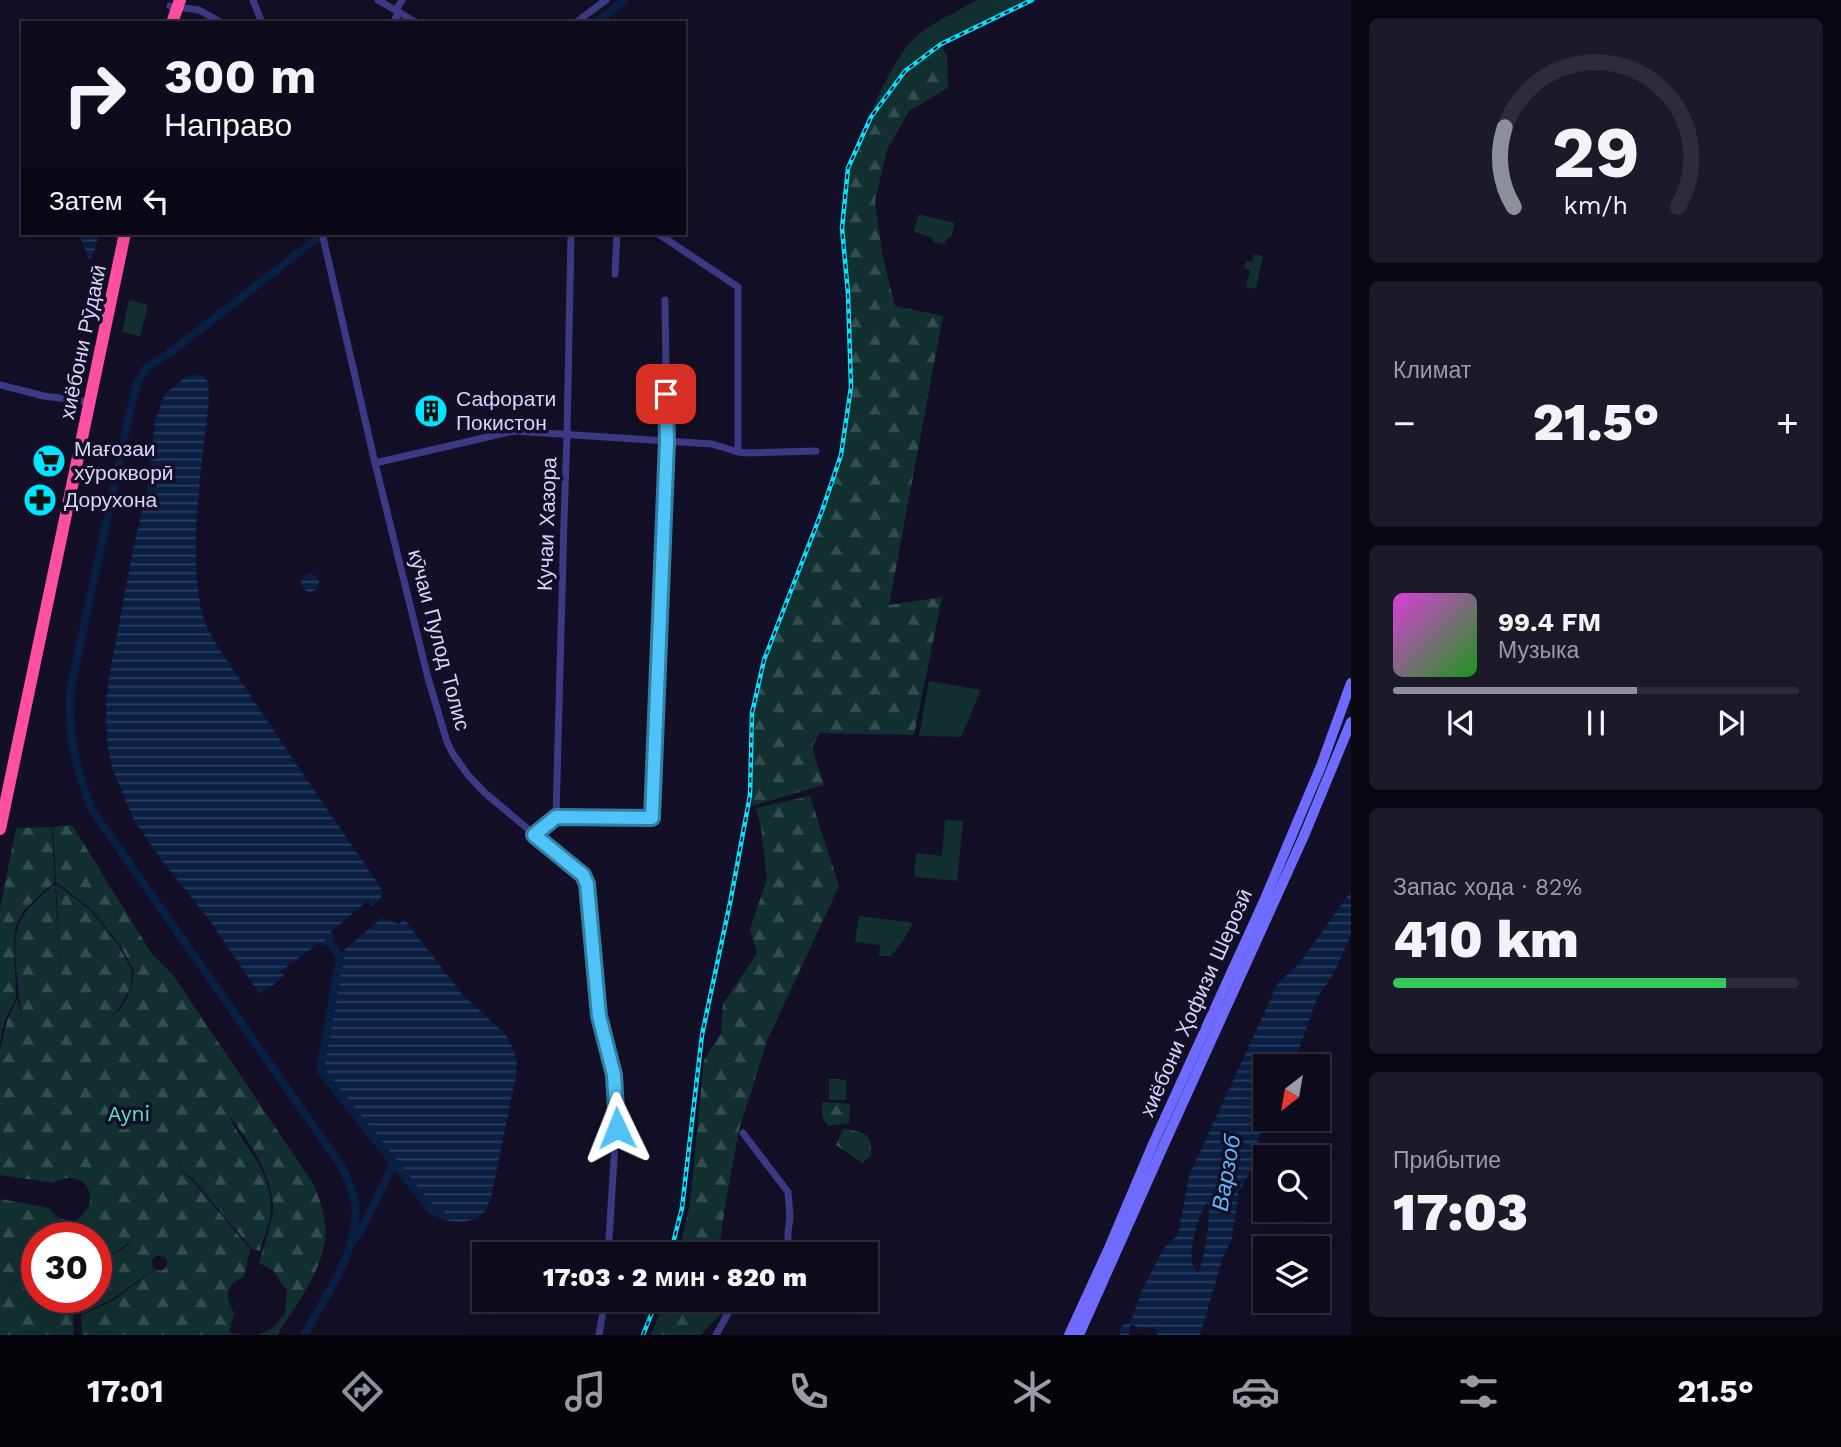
<!DOCTYPE html>
<html lang="ru">
<meta charset="utf-8">
<style>
:root{--surface:#0e0b1c;--page:#1c1929;--text:#f1f3f6;--muted:#9b9ba3;--line:#2e2b3b;--accent:#8c9099}
body{margin:0;font-family:"Work Sans",sans-serif;background:var(--page);color:var(--text);height:100vh;display:flex;flex-direction:column;font-size:26px;white-space:nowrap}
*{box-sizing:border-box;margin:0}
p{font-size:23px;color:var(--muted)}
.icon{flex:none;width:38px;height:38px;fill:none;stroke:currentColor;stroke-width:2;stroke-linecap:round;stroke-linejoin:round}
.map{position:relative;flex:1;overflow:hidden}
.panel{display:flex;flex-direction:column;gap:18px;padding:18px;background:#08060f;width:490px}
.panel>*{flex:none}
.guide{position:absolute;left:21px;top:21px;width:665px;height:214px;border-radius:0px;box-shadow:0 7px 28px #0002,0 0 0 2px var(--line);background:#0e0b1c;color:var(--text);overflow:hidden}
.needle{width:46px;rotate:211deg}
.fabs{position:absolute;left:1253px;top:1054px;display:grid;gap:14px}
.fabs a{display:grid;place-items:center;width:77px;height:77px;border-radius:0px;background:var(--surface);box-shadow:0 7px 28px #0002,0 0 0 2px var(--line);font-size:35px}
.speed{position:absolute;left:21px;top:1222px;display:flex;gap:14px;font-size:35px;font-weight:700;text-align:center}
.speed>*{display:grid;place-content:center;width:91px;height:91px;border-radius:50%;background:var(--surface);box-shadow:0 7px 28px #0002,0 0 0 2px var(--line);line-height:1}
.speed .limit{border:10px solid #d22;background:#fff;color:#111}
.pin{position:absolute;display:grid;place-items:center;width:60px;height:60px;color:#fff;margin:-30px;border-radius:14px;box-shadow:0 4px 10px #0006}
.me{position:absolute;width:77px;margin:-38px;rotate:358deg;stroke-linejoin:round;filter:drop-shadow(0 0 5px #0008)}
.turn{display:flex;align-items:center;gap:24px;height:147px;padding:0 28px;font-size:32px}
.turn .icon{width:91px;height:91px;stroke-width:2.5}
.turn b{display:block;font-size:49px;line-height:60px}
.then{display:flex;align-items:center;height:66px;padding:0 28px;background:#0003;gap:14px;font-size:26px}
.big{font-size:52px;font-weight:800;line-height:1.1}
.panel .tile{flex:1;display:flex;flex-direction:column;justify-content:center;gap:10px;min-width:0;padding:0 24px;border-radius:10px;background:var(--page)}
.panel .dial{align-items:center;gap:0}
.dial svg{height:182px;overflow:visible;fill:none;stroke:var(--line);stroke-width:7;stroke-linecap:round;text-anchor:middle}
.dial text{fill:var(--text);stroke:none}
.song{display:flex;align-items:center;gap:21px}
.cover{width:84px;height:84px;border-radius:10px;background:linear-gradient(135deg,hsl(300 70% 55%),hsl(120 70% 35%))}
.played{height:7px;border-radius:4px;background:linear-gradient(90deg,var(--accent) 60%,var(--line) 60%)}
.keys{display:flex;justify-content:space-around;direction:ltr}
.heat{display:flex;justify-content:space-between;align-items:center;font-size:38px;direction:ltr}
.charge{height:10px;border-radius:5px;background:linear-gradient(90deg,#34c759 82%,var(--line) 0)}
.trip{position:absolute;left:472px;top:1242px;width:406px;height:70px;border-radius:0px;background:var(--surface);box-shadow:0 7px 28px #0002,0 0 0 2px var(--line);font-weight:800;line-height:70px;text-align:center}
.tab-bar{display:flex;height:112px;justify-content:space-around;align-items:center;background:#06040b;color:var(--muted)}
.tab-bar .icon{width:49px;height:49px}
.tab-bar .current{color:var(--accent)}
.tab-bar b{font-size:32px;color:var(--text)}
main{display:flex;flex:1;min-height:0}
.map>svg:first-child{display:block}
</style>
<main>
<div class="map">
<svg width="1351" height="1335" viewBox="0 0 1351 1335">
<defs>
<pattern id="forest-firs" width="22" height="20" patternUnits="userSpaceOnUse" patternTransform="scale(1.75)"><rect width="22" height="20" fill="#12302f"/><path d="M5 1l3.5 6h-7zM16 11l3.5 6h-7z" fill="#344d4e"/></pattern>
<pattern id="water-rules" width="6" height="5" patternUnits="userSpaceOnUse" patternTransform="scale(1.75)"><rect width="6" height="5" fill="#0a1f44"/><path d="M0 2.5h6" fill="none" stroke="#2d3f60"/></pattern>
</defs>
<rect width="100%" height="100%" fill="#130f26"/>
<!-- green -->
<g fill="#12302f">
<path d="M977 0H1028L939 42 903 70 876 107H873C882 88 892 67 905 49 922 26 953 14 977 0Z"/>
<polygon points="919,214 955,223 951,238 947,238 945,244 933,242 933,238 914,232"/>
<polygon points="1254,254 1263,256 1256,289 1246,287 1250,270 1244,268 1246,261 1252,262"/>
<polygon points="129,300 148,305 140,336 122,332"/>
<polygon points="929,681 981,690 961,737 919,736"/>
<polygon points="945,820 963,821 957,881 914,877 916,853 942,856"/>
<polygon points="859,916 908,922 913,923 903,941 891,956 879,956 880,945 855,942"/>
</g>
<!-- forest -->
<g fill="url(#forest-firs)">
<polygon points="941,45 947,56 948,88 909,111 887,150 875,201 882,253 895,306 943,316 889,605 942,597 914,735 819,733 812,748 824,785 752,806 754,713 766,660 824,511 843,455 853,387 844,229 850,168 874,118 906,72"/>
<polygon points="810,796 839,886 767,1041 739,1130 726,1201 718,1255 678,1255 690,1204 704,1060 721,1033 723,1004 757,953 750,929 767,879 761,827 756,808"/>
<path d="M72 825 152 954 173 975 312 1182C320 1198 328 1223 325 1241 319 1276 295 1307 277 1335H257L273 1328 285 1314 287 1291 273 1270 259 1263C263 1248 272 1223 273 1209 273 1177 249 1140 229 1116 243 1147 271 1168 271 1209 271 1222 263 1238 260 1251L252 1249 193 1179 180 1169 181 1161 179 1169 192 1180 250 1249 244 1277C224 1285 225 1297 234 1313L229 1332 241 1335H82L81 1316 114 1300 155 1269 160 1271 165 1269 167 1264V1259L161 1255 154 1257 151 1262 154 1269 114 1298 81 1315 80 1297H96V1264L124 1248 135 1239 111 1255 96 1262V1237H76L75 1221C107 1200 83 1165 54 1183L0 1175V1049L7 1021 17 999 21 1012 23 1032C22 1004 9 948 19 924 26 907 42 896 55 884L61 990 56 884 90 910 119 946 132 971 131 986 124 1000 118 1010 110 1016 119 1011 126 1000 132 986 134 971 120 945 91 909 56 882 53 827Z"/>
<polygon points="52,827 55,882 35,899 24,911 16,925 14,943 16,998 5,1020 0,1041 0,909 16,828"/>
<polygon points="829,1079 846,1080 846,1100 829,1100"/>
<polygon points="822,1102 850,1104 849,1123 828,1126 822,1116"/>
<path d="M843 1129C864 1132 873 1133 871 1156L862 1163 836 1145Z"/>
<polygon points="0,1199 49,1208 58,1218 68,1220 69,1237 37,1237 37,1297 72,1297 74,1335 0,1335"/>
<polygon points="665,1300 722,1300 725,1310 700,1335 651,1335"/>
</g>
<!-- water -->
<g fill="url(#water-rules)" fill-rule="evenodd">
<polygon points="79,233 98,233 98,239 92,258 88,258"/>
<path d="M195 374C212 376 208 387 209 401 203 456 194 510 196 565 197 580 198 598 202 613 210 641 235 671 250 695 292 759 336 822 379 885L383 893 379 900 372 906 368 900 331 932 335 937 324 947 319 943 281 971 284 976 272 986 259 993 208 918 163 862 134 820 112 768 107 743 106 702 110 672 134 545 148 486 155 420 165 394 186 377Z"/>
<circle cx="310" cy="583" r="9"/>
<path d="M1351 891V935L1334 973 1317 998 1295 1060 1291 1066H1265L1266 1118 1258 1140 1255 1164 1239 1191 1232 1238 1223 1257 1200 1335H1158L1154 1327 1141 1329 1131 1324 1129 1335H1120L1121 1327 1132 1319 1142 1290 1163 1249 1178 1235 1189 1176 1278 983 1299 964ZM1208 1202C1212 1214 1204 1261 1198 1273 1198 1273 1192 1264 1192 1263 1189 1251 1199 1210 1208 1202Z"/>
<path d="M382 918 399 924 404 919 462 994 505 1034 512 1046 517 1061 516 1075 491 1198C488 1205 485 1213 478 1217 464 1226 440 1221 428 1212L432 1207 323 1069 343 956 341 953Z"/>
</g>
<g fill="none" stroke-linecap="round" stroke-linejoin="round">
<!-- canal -->
<g stroke="#0a1f44" stroke-width="8">
<polyline points="596,23 625,0"/>
<polyline points="329,942 340,957 320,1070 430,1208 441,1212"/>
<polyline points="353,1241 360,1232 394,1163"/>
<path d="M304 1335C325 1297 364 1244 354 1198 352 1188 346 1177 342 1167L92 810C76 769 68 736 70 691L131 406 137 383 146 368 171 352 324 233"/>
</g>
<!-- street -->
<g stroke="#3d3a85" stroke-width="7">
<polyline points="253,0 262,23"/>
<polyline points="378,0 417,23"/>
<polyline points="170,6 199,10 222,23"/>
<polyline points="396,10 402,0"/>
<polyline points="393,23 399,12"/>
<polyline points="575,23 606,0"/>
<polyline points="322,233 375,463 428,678 447,742 453,754 468,775 485,793 583,875 587,884 599,1016 614,1075 617,1112 608,1255"/>
<polyline points="657,233 738,287 738,452"/>
<polyline points="615,274 617,233"/>
<polyline points="0,385 44,396 90,402"/>
<polyline points="375,463 514,431 712,444 738,452 749,453 816,451"/>
<polyline points="556,817 564,520 567,435 571,233"/>
<polyline points="534,835 556,817 652,818 667,441 665,300"/>
<polyline points="743,1133 788,1192 790,1217 788,1233 788,1255"/>
<polyline points="751,1300 770,1306 772,1300"/>
<polyline points="599,1335 605,1300"/>
<polyline points="716,1335 731,1308 741,1300"/>
</g>
<!-- secondary -->
<g stroke="#6f6bff" stroke-width="10">
<polyline points="1069,1335 1109,1248 1153,1144 1264,901 1321,766 1351,683"/>
<polyline points="1079,1335 1162,1149 1303,838 1351,722"/>
</g>
<!-- highway -->
<g stroke="#ff4fa3" stroke-width="12">
<polyline points="172,23 180,0"/>
<polyline points="0,829 125,233"/>
</g>
<defs>
<g id="rail">
<polyline points="670,1255 682,1208 702,1035 731,898 750,795 752,713 764,660 822,511 841,455 851,387 848,294 842,228 848,168 871,117 905,71 941,44 1032,0"/>
<polyline points="643,1335 657,1300"/>
</g>
</defs>
<!-- rail casing -->
<use href="#rail" stroke="#00e5ff" stroke-width="4.5"/>
<!-- rail -->
<use href="#rail" stroke="#130f26" stroke-width="2" stroke-dasharray="5" stroke-linecap="butt"/>
</g>
<g fill="none" stroke-linecap="round" stroke-linejoin="round">
<defs>
<polyline id="route" points="617,1128 614,1075 599,1016 587,884 583,875 534,835 556,817 652,818 667,441 666,394"/>
</defs>
<!-- route casing -->
<use href="#route" stroke="#337fa1" stroke-width="18"/>
<!-- route -->
<use href="#route" stroke="#4fc3f7" stroke-width="12"/>
</g>
<!-- icons -->
<defs>
<symbol id="building-disc" viewBox="-11 -11 22 22"><circle r="9.5" fill="#00e5ff" stroke="#130f26"/><path d="M-4-6H4V6H1V3H-1V6H-4ZM-2.5-4.3h1.7v1.8h-1.7ZM.8-4.3h1.7v1.8H.8ZM-2.5-1h1.7V.8h-1.7ZM.8-1h1.7V.8H.8Z" fill="#111"/></symbol>
<symbol id="supermarket-disc" viewBox="-11 -11 22 22"><circle r="9.5" fill="#00e5ff" stroke="#130f26"/><path d="M-6-5.5h2.5l.6 2H6L4.5 2H-2.5L-4.4-4H-6ZM-1.5 3.2a1.3 1.3 0 1 0 .1 0ZM3 3.2a1.3 1.3 0 1 0 .1 0Z" fill="#111"/></symbol>
<symbol id="pharmacy-disc" viewBox="-11 -11 22 22"><circle r="9.5" fill="#00e5ff" stroke="#130f26"/><path d="M-2-6h4v4h4v4h-4v4h-4v-4h-4v-4h4Z" fill="#111"/></symbol>
</defs>
<g fill-rule="evenodd">
<use href="#building-disc" x="412" y="392" width="38" height="38"/>
<use href="#supermarket-disc" x="30" y="442" width="38" height="38"/>
<use href="#pharmacy-disc" x="21" y="481" width="38" height="38"/>
</g>
<g text-anchor="middle" stroke-width="7" stroke-linejoin="round" paint-order="stroke">
<!-- street labels -->
<g font-size="21" fill="#d9d4ff" stroke="#130f26">
<text transform="translate(83 342) rotate(-78)" y="7">хиёбони Рӯдакӣ</text>
<text transform="translate(547 524) rotate(-88)" y="7">Кучаи Хазора</text>
<text transform="translate(439 640) rotate(75)" y="7">кӯчаи Пулод Толис</text>
<text transform="translate(1196 1003) rotate(-66)" y="7">хиёбони Ҳофизи Шерозӣ</text>
</g>
<!-- poi labels -->
<g font-size="21" fill="#d9d4ff" stroke="#130f26" text-anchor="start">
<text x="456" y="406">Сафорати<tspan x="456" dy="24">Покистон</tspan></text>
<text x="74" y="456">Мағозаи<tspan x="74" dy="24">хӯрокворӣ</tspan></text>
<text x="64" y="507">Дорухона</text>
</g>
<!-- park labels -->
<g font-size="21" fill="#5fe0c0" stroke="#130f26">
<text x="129" y="1121">Ayni</text>
</g>
<!-- water labels -->
<g font-size="23" font-style="italic" fill="#62b6ff" stroke="#130f26">
<text transform="translate(1226 1173) rotate(-80)" y="8">Варзоб</text>
</g>
</g>
</svg>
<div class="fabs">
<a><svg class="needle" viewBox="-14 -14 28 28"><path d="M0-13l5 13h-10z" fill="#e53935"/><path d="M0 13l5-13h-10z" fill="#9b9ba3"/></svg></a>
<a><svg class="icon" aria-label="search" viewBox="0 0 24 24"><circle cx="10" cy="10" r="6"/><path d="M15 15l6 6"/></svg></a>
<a><svg class="icon" aria-label="layers" viewBox="0 0 24 24"><path d="M12 4l9 5-9 5-9-5zM3 14l9 5 9-5"/></svg></a>
</div>
<div class="speed"><div class="limit">30</div></div>
<div class="pin" style="left:666px;top:394px;background:#d93025"><svg class="icon" aria-label="arrive" viewBox="0 0 24 24"><path d="M6 21V4h12l-3 4 3 4H6"/></svg></div>
<svg class="me" style="left:617px;top:1128px" viewBox="-20 -20 40 40"><path d="M0-17L14 15 0 8-14 15z" fill="#4fc3f7" stroke="#fff" stroke-width="4"/></svg>
<div class="trip">17:03 · 2 мин · 820 m</div>
<div class="guide">
<div class="turn"><svg class="icon" aria-label="right" viewBox="0 0 24 24"><path d="M7 20v-9h11M14 6l5 5-5 5"/></svg><div><b>300 m</b>Направо</div></div>
<div class="then">Затем<svg class="icon" aria-label="left" viewBox="0 0 24 24"><path d="M17 20v-9H6M10 6l-5 5 5 5"/></svg></div>
</div>
</div>
<section class="panel">
<div class="tile dial"><svg viewBox="0 0 100 80">
<path d="M14 69A42 42 0 1 1 86 69"/>
<path d="M14 69A42 42 0 0 1 10 34" stroke="#8c9099"/>
<text x="50" y="56" font-size="32" font-weight="700">29</text>
<text x="50" y="72" font-size="11">km/h</text>
</svg></div>
<div class="tile"><p>Климат</p>
<div class="heat"><a>−</a><b class="big">21.5°</b><a>+</a></div>
</div>
<div class="tile">
<div class="song"><i class="cover"></i><div><b>99.4 FM</b><p>Музыка</p></div></div>
<div class="played"></div>
<div class="keys"><svg class="icon" aria-label="previous" viewBox="0 0 24 24"><path d="M18 5L8 12l10 7zM5 5v14"/></svg><svg class="icon" aria-label="pause" viewBox="0 0 24 24"><path d="M8 5v14M16 5v14"/></svg><svg class="icon" aria-label="next" viewBox="0 0 24 24"><path d="M6 5l10 7-10 7zM19 5v14"/></svg></div>
</div>
<div class="tile"><p>Запас хода · 82%</p><b class="big">410 km</b><div class="charge"></div></div>
<div class="tile"><p>Прибытие</p><b class="big">17:03</b></div>
</section>
</main>
<nav class="tab-bar">
<b>17:01</b>
<svg class="icon current" aria-label="directions" viewBox="0 0 24 24"><path d="M12 3l9 9-9 9-9-9zM9 14v-3h6M13 9l2 2-2 2"/></svg>
<svg class="icon" aria-label="music" viewBox="0 0 24 24"><path d="M9 18V5l10-2v13"/><circle cx="6" cy="18" r="3"/><circle cx="16" cy="16" r="3"/></svg>
<svg class="icon" aria-label="phone" viewBox="0 0 24 24"><path d="M5 4h4l2 5-3 2q2 4 5 5l2-3 5 2v4C11 20 4 13 5 4z"/></svg>
<svg class="icon" aria-label="climate" viewBox="0 0 24 24"><path d="M12 3v18M4 7l16 10M4 17L20 7"/></svg>
<svg class="icon" aria-label="car" viewBox="0 0 24 24"><path d="M5 17H2v-5l4-1 3-4h7l3 4 3 1v5h-3M9 17h6M6 11h13"/><circle cx="7" cy="17" r="2"/><circle cx="17" cy="17" r="2"/></svg>
<svg class="icon" aria-label="filters" viewBox="0 0 24 24"><path d="M4 7h16M4 17h16"/><circle cx="9" cy="7" r="2"/><circle cx="15" cy="17" r="2"/></svg>
<b>21.5°</b>
</nav>
